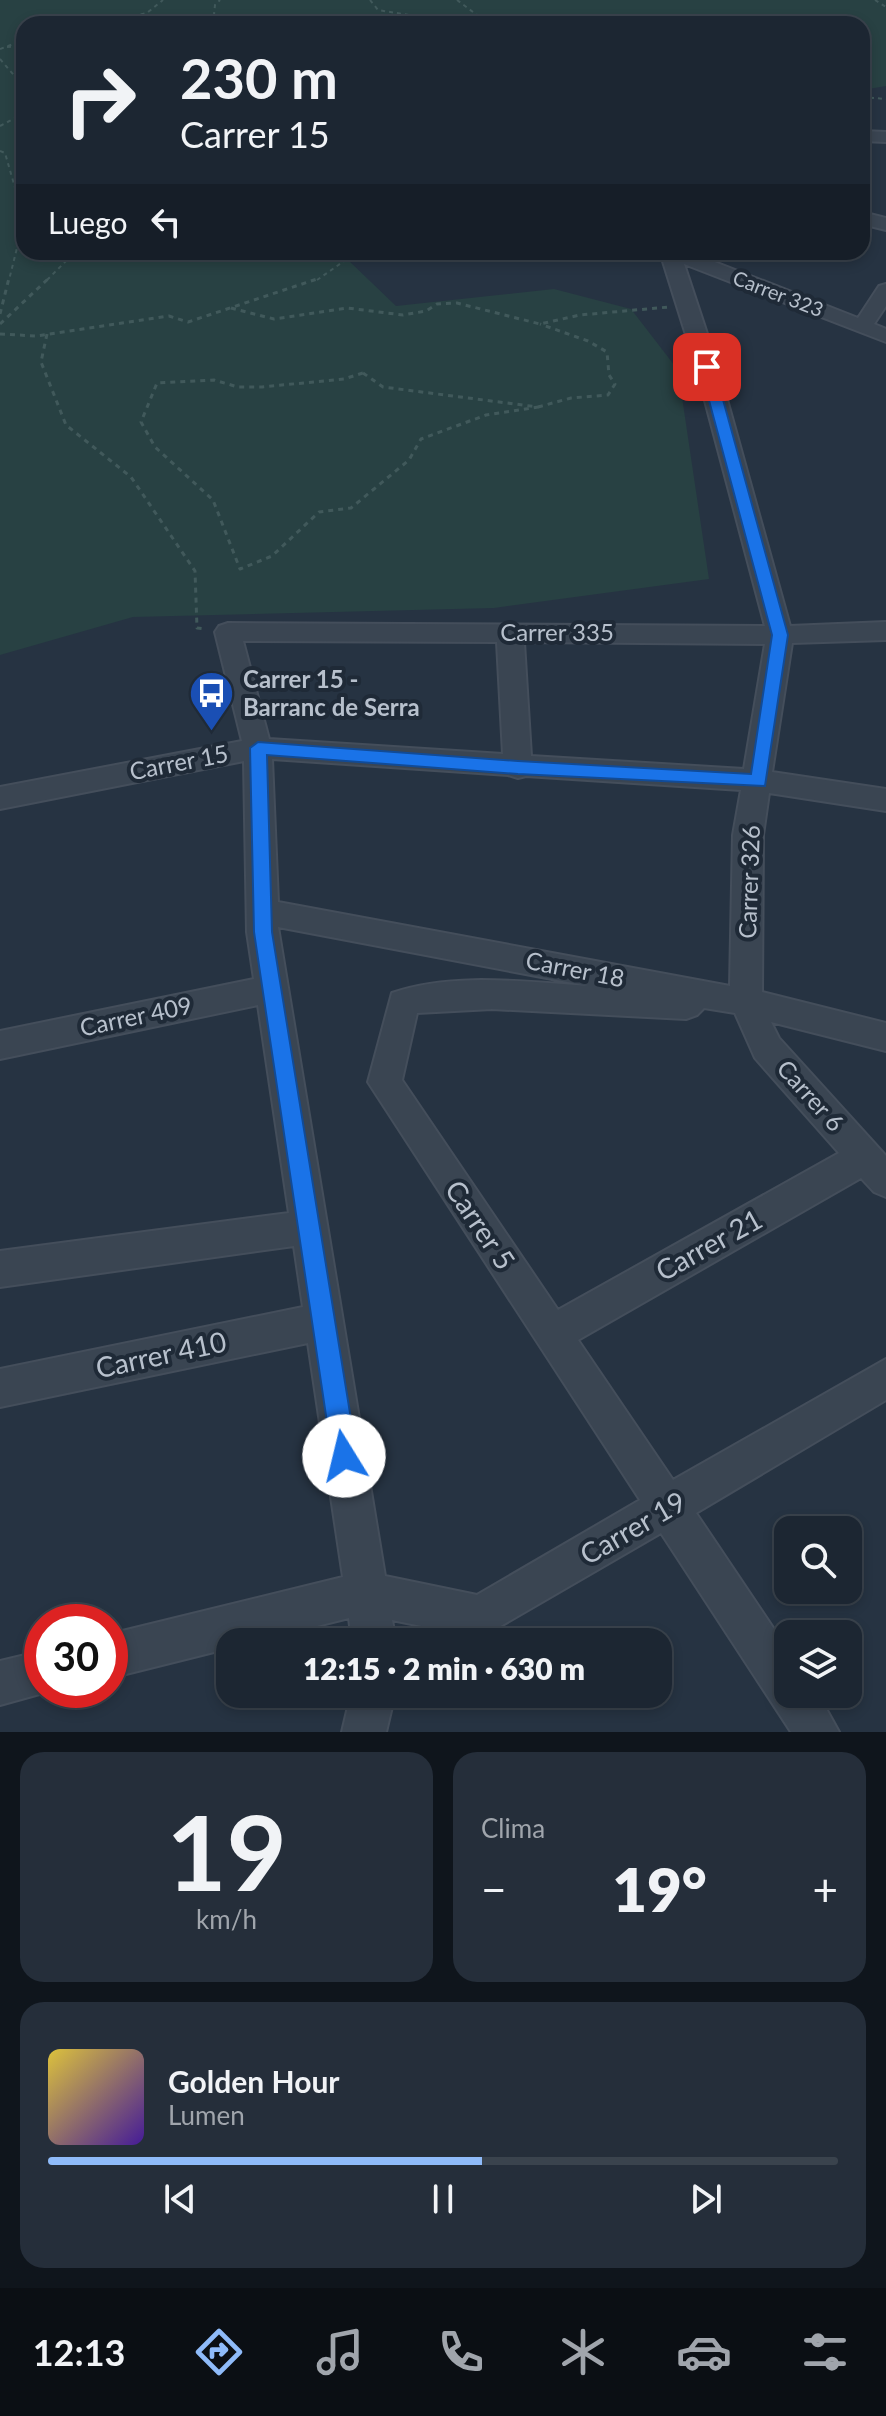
<!DOCTYPE html>
<html lang="es">
<meta charset="utf-8">
<style>
:root{--surface:#1c2632;--page:#252e3a;--text:#f1f3f6;--muted:#a0a5ac;--line:#3a434d;--accent:#8fbbf9}
body{margin:0;font-family:Lato,sans-serif;background:var(--page);color:var(--text);height:100vh;display:flex;flex-direction:column;font-size:30px;white-space:nowrap}
*{box-sizing:border-box;margin:0}
p{font-size:26px;color:var(--muted)}
.icon{flex:none;width:44px;height:44px;fill:none;stroke:currentColor;stroke-width:2;stroke-linecap:round;stroke-linejoin:round}
.map{position:relative;height:1732px;overflow:hidden}
.drawer{display:flex;flex-direction:column;gap:20px;padding:20px;background:#0f151c;flex:1}
.drawer>*{flex:none}
.banner{position:absolute;left:16px;top:16px;width:854px;height:244px;border-radius:24px;box-shadow:0 4px 12px #0003,0 0 0 2px var(--line);background:#1c2632;color:var(--text);overflow:hidden}
.tools{position:absolute;left:774px;top:1516px;display:grid;gap:16px}
.tools a{display:grid;place-items:center;width:88px;height:88px;border-radius:16px;background:var(--surface);box-shadow:0 4px 12px #0003,0 0 0 2px var(--line);font-size:40px}
.speed{position:absolute;left:24px;top:1604px;display:flex;gap:16px;font-size:40px;font-weight:700;text-align:center}
.speed>*{display:grid;place-content:center;width:104px;height:104px;border-radius:50%;background:var(--surface);box-shadow:0 4px 12px #0003,0 0 0 2px var(--line);line-height:1}
.speed .limit{border:12px solid #d22;background:#fff;color:#111}
.pin{position:absolute;display:grid;place-items:center;width:68px;height:68px;color:#fff;margin:-34px;border-radius:16px;box-shadow:0 4px 12px #0006}
.me{position:absolute;width:88px;margin:-44px;rotate:351deg;stroke-linejoin:round;filter:drop-shadow(0 0 6px #0008)}
.turn{display:flex;align-items:center;gap:28px;height:168px;padding:0 32px;font-size:36px}
.turn .icon{width:104px;height:104px;stroke-width:2.5}
.turn b{display:block;font-size:56px;line-height:68px}
.then{display:flex;align-items:center;height:76px;padding:0 32px;background:#0003;gap:16px;font-size:30px}
.big{font-size:60px;font-weight:800;line-height:1.1}
.drawer .widget{flex:1;display:flex;flex-direction:column;justify-content:center;gap:12px;min-width:0;padding:0 28px;border-radius:24px;background:var(--page)}
.drawer .dial{align-items:center;gap:0}
.dial b{font-size:104px;line-height:1}
.song{display:flex;align-items:center;gap:24px}
.cover{width:96px;height:96px;border-radius:12px;background:linear-gradient(135deg,hsl(50 70% 55%),hsl(260 70% 35%))}
.played{height:8px;border-radius:4px;background:linear-gradient(90deg,var(--accent) 55%,var(--line) 55%)}
.keys{display:flex;justify-content:space-around;direction:ltr}
.heat{display:flex;justify-content:space-between;align-items:center;font-size:44px;direction:ltr}
.drawer .tiles{flex:1;display:grid;gap:20px;grid-template-columns:1fr 1fr}
.widget:last-child{grid-column:span 2}
.trip{position:absolute;left:216px;top:1628px;width:456px;height:80px;border-radius:24px;background:var(--surface);box-shadow:0 4px 12px #0003,0 0 0 2px var(--line);font-weight:800;line-height:80px;text-align:center}
.menu{display:flex;height:128px;justify-content:space-around;align-items:center;background:#0b0f14;color:var(--muted)}
.menu .icon{width:56px;height:56px}
.menu .active{color:var(--accent)}
.menu b{font-size:36px;color:var(--text)}
.map>svg:first-child{display:block}
</style>
<div class="map">
<svg width="886" height="1732" viewBox="0 0 886 1732">
<rect width="100%" height="100%" fill="#263342"/>
<!-- green -->
<polygon fill="#284143" points="0,0 886,0 886,86 862,90 862,24 24,24 24,252 346,252 347,259 396,306 554,289 631,309 678,370 709,579 494,608 133,617 0,655"/>
<g fill="none" stroke-linecap="round" stroke-linejoin="round">
<defs>
<g id="minor">
<polygon points="862,131 886,132 886,142 862,141"/>
<polygon points="862,212 886,218 886,230 862,224"/>
<path d="M660 252H689L858 318 879 286 886 284V306L874 324 886 329V342L684 264 718 367 790 626 886 622V640L792 643 772 772 886 789V811L769 793 763 835 762 992 886 1023V1051L771 1022 779 1038 886 1156V1197L874 1192 861 1178 578 1340 673 1480 886 1359V1400L696 1513 788 1650V1694H818L839 1732H791L661 1533 480 1638 392 1620 396 1642H352L349 1618 253 1642H230V1648L110 1678V1634L343 1577 308 1343 0 1407V1369L303 1307 294 1246 0 1287V1251L289 1213 258 1005 0 1059V1031L254 979 247 932 244 761 0 809V787L242 741 215 632 219 626 228 623 765 626 696 367ZM243 641 497 642 503 754 269 739ZM524 642 765 644 744 769 531 756ZM272 759 508 775 518 778 526 776 741 790 733 835 730 986 278 902ZM278 927 589 986C525 982 453 972 392 993L368 1082 640 1500 477 1595 385 1576ZM704 1008 735 1013 755 1058 839 1153 558 1310 402 1080 417 1013 492 1009 686 1019 697 1015Z"/>
<polygon points="42,1651 42,1690 54,1690 0,1705 0,1661"/>
<polygon points="351,1694 395,1694 386,1732 342,1732"/>
</g>
</defs>
<!-- minor casing -->
<use href="#minor" stroke="#444e5b" stroke-width="4"/>
<!-- path-far1 -->
<g stroke="#41595b" stroke-width="2" stroke-dasharray="4 4" stroke-linecap="butt">
<polyline points="370,0 378,10 446,21 485,23"/>
<polyline points="457,0 489,24"/>
<polyline points="875,0 886,7"/>
<polyline points="135,24 133,16 147,13 163,0"/>
<polyline points="213,24 215,5 220,0"/>
<polyline points="7,47 24,46"/>
<polyline points="0,49 24,40"/>
<polyline points="0,59 24,87"/>
<polyline points="862,97 886,99"/>
<polyline points="0,126 17,117 24,108"/>
<polyline points="0,151 5,153 20,205 17,248 9,280"/>
<polyline points="47,280 75,252"/>
<polyline points="317,280 357,252"/>
</g>
<!-- path -->
<g stroke="#41595b" stroke-width="3" stroke-dasharray="5 5" stroke-linecap="butt">
<polyline points="231,308 274,319 347,308 403,315 426,311 437,304 457,303 540,324 580,315 669,307"/>
<polyline points="0,314 9,278"/>
<polyline points="0,324 49,278"/>
<polyline points="0,334 36,336 169,316 188,322 320,278"/>
<polyline points="47,334 41,362 66,425 131,477 195,571 197,628 205,629"/>
<polygon points="363,373 383,387 538,407 486,415 421,439 409,460 351,508 319,512 272,556 240,569 213,500 155,447 141,422 157,383 214,380 238,387 262,387 344,379"/>
<polyline points="538,407 571,398 608,395 615,384 609,375 607,352 588,341 540,324"/>
</g>
<!-- minor -->
<use href="#minor" fill="#3a4552" fill-rule="evenodd"/>
</g>
<!-- route -->
<polygon fill="#1a73e8" stroke="#114b97" stroke-width="2" points="707,363 714,367 788,635 765,786 518,774 267,755 272,932 357,1456 353,1464 344,1468 336,1464 332,1456 254,932 250,748 258,742 518,761 751,774 772,635 700,367"/>
<!-- icons -->
<defs>
<symbol id="bus-pin" viewBox="-11 -11 22 30"><path d="M0 17L-7.5 6A9.5 9.5 0 1 1 7.5 6Z" fill="#1a4fb4" stroke="#1f2a37"/><path d="M-5-6H5V4H4V6H2V4H-2V6H-4V4H-5ZM-3.5-4V0h7V-4ZM-3.5 1.2v1.5H-2V1.2ZM2 1.2v1.5H3.5V1.2Z" fill="#fff"/></symbol>
</defs>
<g fill-rule="evenodd">
<use href="#bus-pin" x="186" y="668" width="51" height="69"/>
</g>
<g text-anchor="middle" stroke-width="8" stroke-linejoin="round" paint-order="stroke">
<!-- far-street labels -->
<g font-size="20" fill="#b7c0cc" stroke="#1f2a37">
<text transform="translate(778 294) rotate(21)" y="7">Carrer 323</text>
</g>
<!-- street labels -->
<g font-size="24" fill="#b7c0cc" stroke="#1f2a37">
<text x="557" y="641">Carrer 335</text>
<text transform="translate(179 763) rotate(-11)" y="8">Carrer 15</text>
<text transform="translate(750 882) rotate(-88)" y="8">Carrer 326</text>
<text transform="translate(575 970) rotate(11)" y="8">Carrer 18</text>
<text transform="translate(136 1017) rotate(-12)" y="8">Carrer 409</text>
<text transform="translate(810 1096) rotate(48)" y="8">Carrer 6</text>
</g>
<!-- poi labels -->
<g font-size="24" font-weight="bold" fill="#b7c0cc" stroke="#1f2a37" text-anchor="start">
<text x="243" y="688">Carrer 15 -<tspan x="243" dy="28">Barranc de Serra</tspan></text>
</g>
<!-- near-street labels -->
<g font-size="28" fill="#b7c0cc" stroke="#1f2a37">
<text transform="translate(480 1225) rotate(56)" y="10">Carrer 5</text>
<text transform="translate(709 1245) rotate(-29)" y="10">Carrer 21</text>
<text transform="translate(161 1355) rotate(-12)" y="10">Carrer 410</text>
<text transform="translate(633 1528) rotate(-30)" y="10">Carrer 19</text>
</g>
</g>
</svg>
<div class="tools">
<a><svg class="icon" aria-label="search" viewBox="0 0 24 24"><circle cx="10" cy="10" r="6"/><path d="M15 15l6 6"/></svg></a>
<a><svg class="icon" aria-label="layers" viewBox="0 0 24 24"><path d="M12 4l9 5-9 5-9-5zM3 14l9 5 9-5"/></svg></a>
</div>
<div class="speed"><div class="limit">30</div></div>
<div class="pin" style="left:707px;top:367px;background:#d93025"><svg class="icon" aria-label="arrive" viewBox="0 0 24 24"><path d="M6 21V4h12l-3 4 3 4H6"/></svg></div>
<svg class="me" style="left:344px;top:1456px" viewBox="-20 -20 40 40"><circle r="19" fill="#fff"/><path d="M0-13L10 11 0 6-10 11z" fill="#1a73e8"/></svg>
<div class="trip">12:15 · 2 min · 630 m</div>
<div class="banner">
<div class="turn"><svg class="icon" aria-label="right" viewBox="0 0 24 24"><path d="M7 20v-9h11M14 6l5 5-5 5"/></svg><div><b>230 m</b>Carrer 15</div></div>
<div class="then">Luego<svg class="icon" aria-label="left" viewBox="0 0 24 24"><path d="M17 20v-9H6M10 6l-5 5 5 5"/></svg></div>
</div>
</div>
<section class="drawer">
<div class="tiles">
<div class="widget dial"><b>19</b><p>km/h</p></div>
<div class="widget"><p>Clima</p>
<div class="heat"><a>−</a><b class="big">19°</b><a>+</a></div>
</div>
<div class="widget">
<div class="song"><i class="cover"></i><div><b>Golden Hour</b><p>Lumen</p></div></div>
<div class="played"></div>
<div class="keys"><svg class="icon" aria-label="previous" viewBox="0 0 24 24"><path d="M18 5L8 12l10 7zM5 5v14"/></svg><svg class="icon" aria-label="pause" viewBox="0 0 24 24"><path d="M8 5v14M16 5v14"/></svg><svg class="icon" aria-label="next" viewBox="0 0 24 24"><path d="M6 5l10 7-10 7zM19 5v14"/></svg></div>
</div>
</div>
</section>
<nav class="menu">
<b>12:13</b>
<svg class="icon active" aria-label="directions" viewBox="0 0 24 24"><path d="M12 3l9 9-9 9-9-9zM9 14v-3h6M13 9l2 2-2 2"/></svg>
<svg class="icon" aria-label="music" viewBox="0 0 24 24"><path d="M9 18V5l10-2v13"/><circle cx="6" cy="18" r="3"/><circle cx="16" cy="16" r="3"/></svg>
<svg class="icon" aria-label="phone" viewBox="0 0 24 24"><path d="M5 4h4l2 5-3 2q2 4 5 5l2-3 5 2v4C11 20 4 13 5 4z"/></svg>
<svg class="icon" aria-label="climate" viewBox="0 0 24 24"><path d="M12 3v18M4 7l16 10M4 17L20 7"/></svg>
<svg class="icon" aria-label="car" viewBox="0 0 24 24"><path d="M5 17H2v-5l4-1 3-4h7l3 4 3 1v5h-3M9 17h6M6 11h13"/><circle cx="7" cy="17" r="2"/><circle cx="17" cy="17" r="2"/></svg>
<svg class="icon" aria-label="filters" viewBox="0 0 24 24"><path d="M4 7h16M4 17h16"/><circle cx="9" cy="7" r="2"/><circle cx="15" cy="17" r="2"/></svg>
</nav>
